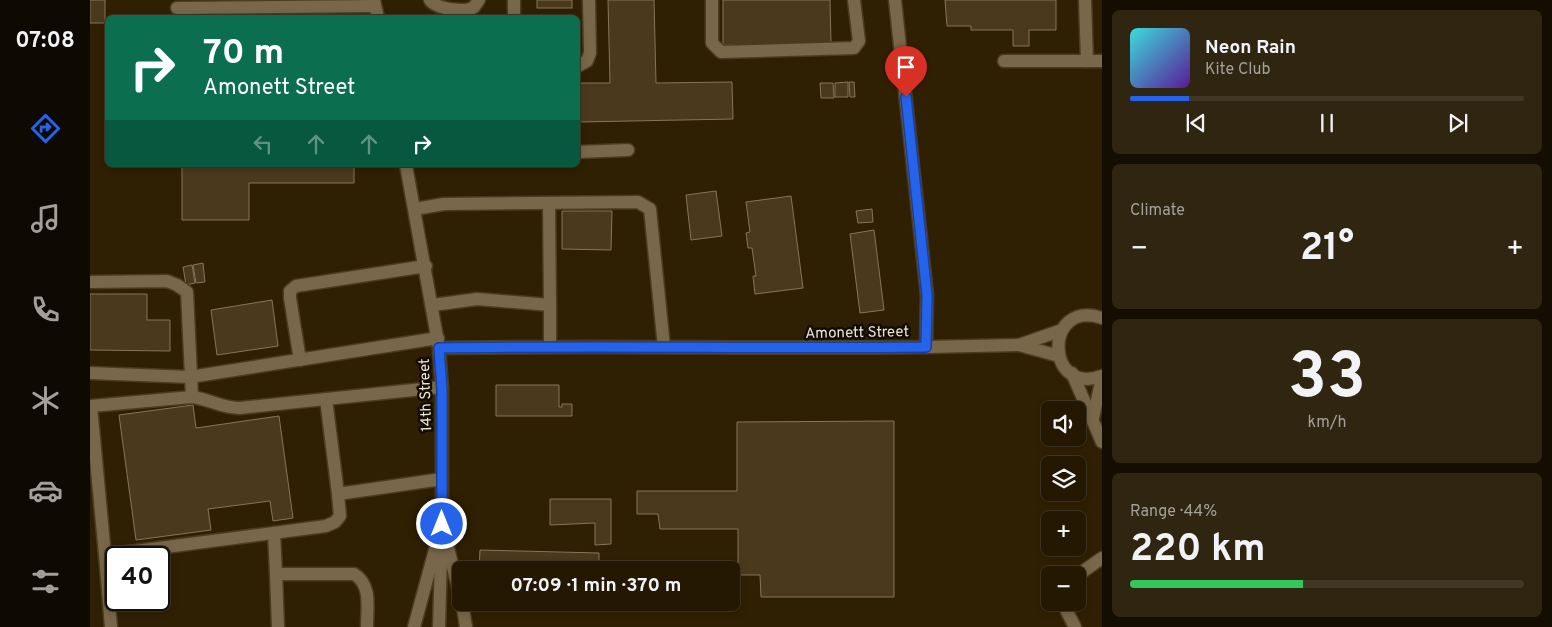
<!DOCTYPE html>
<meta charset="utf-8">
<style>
:root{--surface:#241802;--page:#302511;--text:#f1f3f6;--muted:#a3a099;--line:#413724;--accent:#2563eb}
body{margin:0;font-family:Overpass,sans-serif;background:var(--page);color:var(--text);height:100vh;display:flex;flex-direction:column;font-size:19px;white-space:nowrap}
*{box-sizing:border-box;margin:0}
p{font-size:16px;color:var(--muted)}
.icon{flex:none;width:28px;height:28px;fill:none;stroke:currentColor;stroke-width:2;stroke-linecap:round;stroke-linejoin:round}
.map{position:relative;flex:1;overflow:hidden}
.details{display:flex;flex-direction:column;gap:10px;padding:10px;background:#140d01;width:450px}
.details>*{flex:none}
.banner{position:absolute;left:15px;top:15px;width:475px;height:152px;border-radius:8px;box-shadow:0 2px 8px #0003,0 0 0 1px var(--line);background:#0b6e4f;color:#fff;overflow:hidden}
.tools{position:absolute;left:951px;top:401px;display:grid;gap:10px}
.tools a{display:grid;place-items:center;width:45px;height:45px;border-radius:8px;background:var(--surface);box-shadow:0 2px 8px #0003,0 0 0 1px var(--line);font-size:25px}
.speed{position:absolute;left:15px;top:546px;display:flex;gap:10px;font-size:25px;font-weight:700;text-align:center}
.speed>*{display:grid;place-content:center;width:65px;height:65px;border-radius:50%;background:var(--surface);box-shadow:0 2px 8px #0003,0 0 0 1px var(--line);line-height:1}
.speed .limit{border:2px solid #111;border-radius:8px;background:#fff;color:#111}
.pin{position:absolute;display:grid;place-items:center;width:42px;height:42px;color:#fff;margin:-51px -21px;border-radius:50% 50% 50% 0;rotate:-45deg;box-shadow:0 0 5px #0007}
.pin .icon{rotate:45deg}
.me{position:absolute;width:55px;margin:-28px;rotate:0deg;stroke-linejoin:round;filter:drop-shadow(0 0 4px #0008)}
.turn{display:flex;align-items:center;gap:18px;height:105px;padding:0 15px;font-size:22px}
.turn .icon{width:65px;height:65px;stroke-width:2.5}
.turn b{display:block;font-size:35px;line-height:42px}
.lanes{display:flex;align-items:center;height:48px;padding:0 15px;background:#0003;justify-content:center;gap:25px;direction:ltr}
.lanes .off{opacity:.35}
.big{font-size:38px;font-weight:700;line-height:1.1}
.details .card{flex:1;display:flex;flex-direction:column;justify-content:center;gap:8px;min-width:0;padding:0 18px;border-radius:8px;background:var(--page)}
.details .dial{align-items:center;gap:0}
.dial b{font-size:65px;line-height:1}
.song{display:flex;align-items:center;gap:15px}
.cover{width:60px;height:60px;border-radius:8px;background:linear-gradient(135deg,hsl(180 70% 55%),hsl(270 70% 35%))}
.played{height:5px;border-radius:2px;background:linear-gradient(90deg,var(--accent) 15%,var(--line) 15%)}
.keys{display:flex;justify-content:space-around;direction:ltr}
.heat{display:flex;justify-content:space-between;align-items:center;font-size:28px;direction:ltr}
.charge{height:8px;border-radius:4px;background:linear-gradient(90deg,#34c759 44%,var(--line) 0)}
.trip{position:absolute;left:362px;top:561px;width:288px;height:50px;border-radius:8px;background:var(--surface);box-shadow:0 2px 8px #0003,0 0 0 1px var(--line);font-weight:700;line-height:50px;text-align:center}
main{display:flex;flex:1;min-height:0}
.menu{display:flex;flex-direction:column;width:90px;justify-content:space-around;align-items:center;background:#0e0a01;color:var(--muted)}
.menu .icon{width:35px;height:35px}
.menu .current{color:var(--accent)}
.menu b{font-size:22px;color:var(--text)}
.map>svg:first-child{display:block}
</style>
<main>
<nav class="menu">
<b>07:08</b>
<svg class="icon current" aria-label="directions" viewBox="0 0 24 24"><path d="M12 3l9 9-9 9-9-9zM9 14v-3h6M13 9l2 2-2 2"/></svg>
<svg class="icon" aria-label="music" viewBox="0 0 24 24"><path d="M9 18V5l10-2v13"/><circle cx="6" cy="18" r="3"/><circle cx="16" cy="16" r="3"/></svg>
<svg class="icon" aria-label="phone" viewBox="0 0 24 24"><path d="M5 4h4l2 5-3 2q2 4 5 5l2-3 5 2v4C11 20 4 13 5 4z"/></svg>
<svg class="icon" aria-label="climate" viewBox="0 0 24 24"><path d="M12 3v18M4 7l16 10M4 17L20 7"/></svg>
<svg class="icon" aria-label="car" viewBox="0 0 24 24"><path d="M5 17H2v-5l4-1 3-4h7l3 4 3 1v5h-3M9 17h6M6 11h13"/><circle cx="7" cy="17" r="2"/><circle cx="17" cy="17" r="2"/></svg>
<svg class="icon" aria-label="filters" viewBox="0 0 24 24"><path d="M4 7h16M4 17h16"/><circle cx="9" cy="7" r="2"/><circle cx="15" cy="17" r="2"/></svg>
</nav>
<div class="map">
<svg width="1012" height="627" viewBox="0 0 1012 627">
<rect width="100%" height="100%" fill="#302003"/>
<!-- building -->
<g fill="#4a391d" stroke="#887558">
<rect x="0" y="0" width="15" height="23"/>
<rect x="447" y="0" width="35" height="8"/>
<polygon points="518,0 564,0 566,83 642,82 643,119 488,122 488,83 520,83"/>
<polygon points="633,0 740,0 741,44 633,45"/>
<polygon points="855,0 966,0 966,30 939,30 939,46 923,46 923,30 881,30 881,26 857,26"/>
<polygon points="758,82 758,97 745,97 745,83"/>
<polygon points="759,82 764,82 765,97 760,97"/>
<polygon points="730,83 743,83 744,98 731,98"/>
<polygon points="92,165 264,165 264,183 159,183 159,220 92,220"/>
<polygon points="626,191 632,236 601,240 596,195"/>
<polygon points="701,196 713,288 665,294 663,276 666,276 662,248 658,248 656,233 660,232 656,202"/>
<polygon points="782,209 783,222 768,223 766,211"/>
<polygon points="472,211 522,211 521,250 472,249"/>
<polygon points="784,230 794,310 770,313 760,234"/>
<polygon points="113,263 115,282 106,283 103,265"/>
<polygon points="102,265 105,283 96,285 93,267"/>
<polygon points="0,294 57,294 57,320 80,320 80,351 0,350"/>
<polygon points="182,300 188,346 127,355 121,310"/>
<polygon points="406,385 469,385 469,407 472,407 472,404 482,404 482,416 406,416"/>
<polygon points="103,405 106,428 189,416 203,518 183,521 180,501 118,509 121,530 46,540 29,415"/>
<polygon points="804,421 804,597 671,597 670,575 648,575 648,529 570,529 568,514 547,514 547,491 647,491 647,422"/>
<polygon points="460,499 521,499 521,544 505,545 505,523 460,525"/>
<polygon points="390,550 509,553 509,570 389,570"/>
</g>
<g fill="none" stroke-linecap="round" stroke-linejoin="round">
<defs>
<g id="minor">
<polyline points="284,0 288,18"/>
<path d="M340 0C346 9 375 13 384 7 385 6 388 1 389 0"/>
<polyline points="424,0 424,18"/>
<polyline points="622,0 622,43 631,52 764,48 769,41 764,0"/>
<polyline points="995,0 997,61"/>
<polyline points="87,8 285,6"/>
<polyline points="914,61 1012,61"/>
<polyline points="488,66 497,61 500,53 499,0"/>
<polyline points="488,152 538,150"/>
<polyline points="316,165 349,348 352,390 352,524 349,627"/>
<polyline points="325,209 354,204 548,202 560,209 574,347"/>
<polyline points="0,282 77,281 87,285 97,292 102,397"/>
<polyline points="343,305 387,299 460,305 459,203"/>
<polyline points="460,305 460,346"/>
<path d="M1012 318C953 298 955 397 1012 376"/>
<polyline points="929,345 972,330"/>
<polyline points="836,347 929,345 969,356"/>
<path d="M349 348C512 345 674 349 836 347L837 295 805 0"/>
<polyline points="210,360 200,298 200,291 206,286 336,266"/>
<polyline points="0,373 100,377 348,338"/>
<polyline points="982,373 1012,442"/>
<path d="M352 387 150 408C132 408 119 399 102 397L1 406 15 555 236 526 245 522 250 516 248 494 352 479"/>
<polyline points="236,399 248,494"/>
<polyline points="1003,418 1012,378"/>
<path d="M184 533 186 574H264C282 585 277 607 277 627"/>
<polyline points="355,536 371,599"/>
<polyline points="15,555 21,627"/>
<polyline points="186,574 188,627"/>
<polyline points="988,575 1012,558"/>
<polyline points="372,602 376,627"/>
<polyline points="972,602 985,627"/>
<polyline points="324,627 346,546"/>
</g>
</defs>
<!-- minor casing -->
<use href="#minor" stroke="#4b3b20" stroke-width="15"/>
<!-- minor -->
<use href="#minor" stroke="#79674a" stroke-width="12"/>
</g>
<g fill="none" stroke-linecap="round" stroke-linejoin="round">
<defs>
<path id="route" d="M352 524V390L349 348C512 345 674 349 836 347L837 295 816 97"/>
</defs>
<!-- route casing -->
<use href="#route" stroke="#184099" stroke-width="12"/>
<!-- route -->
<use href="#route" stroke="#2563eb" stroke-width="9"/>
</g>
<g text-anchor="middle" stroke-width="5" stroke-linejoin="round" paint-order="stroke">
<!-- street labels -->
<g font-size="15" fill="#eee4d4" stroke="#120b02">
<text transform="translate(767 332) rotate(-1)" y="5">Amonett Street</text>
<text transform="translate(335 395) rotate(-92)" y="5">14th Street</text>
</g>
</g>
</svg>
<div class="tools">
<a><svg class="icon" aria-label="sound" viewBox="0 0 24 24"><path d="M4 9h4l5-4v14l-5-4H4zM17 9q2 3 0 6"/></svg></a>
<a><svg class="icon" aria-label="layers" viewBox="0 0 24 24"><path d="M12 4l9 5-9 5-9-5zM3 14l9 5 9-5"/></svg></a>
<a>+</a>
<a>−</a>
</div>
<div class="speed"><div class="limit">40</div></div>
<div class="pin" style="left:816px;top:97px;background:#d93025"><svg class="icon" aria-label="arrive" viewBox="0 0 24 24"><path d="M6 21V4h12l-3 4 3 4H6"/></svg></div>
<svg class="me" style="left:352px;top:524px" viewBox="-20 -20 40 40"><circle r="17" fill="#2563eb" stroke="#fff" stroke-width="3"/><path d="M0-11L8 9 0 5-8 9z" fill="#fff"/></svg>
<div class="trip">07:09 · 1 min · 370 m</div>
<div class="banner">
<div class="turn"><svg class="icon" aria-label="right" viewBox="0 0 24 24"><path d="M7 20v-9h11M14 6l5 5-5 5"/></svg><div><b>70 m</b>Amonett Street</div></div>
<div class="lanes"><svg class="icon off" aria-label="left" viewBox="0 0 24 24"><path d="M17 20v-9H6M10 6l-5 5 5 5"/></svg><svg class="icon off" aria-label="ahead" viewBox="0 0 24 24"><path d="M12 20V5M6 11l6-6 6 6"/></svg><svg class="icon off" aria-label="ahead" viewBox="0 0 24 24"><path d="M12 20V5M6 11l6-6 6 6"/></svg><svg class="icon" aria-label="right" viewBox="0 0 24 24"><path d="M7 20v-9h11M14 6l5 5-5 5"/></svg></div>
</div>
</div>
<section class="details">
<div class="card">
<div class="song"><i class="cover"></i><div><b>Neon Rain</b><p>Kite Club</p></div></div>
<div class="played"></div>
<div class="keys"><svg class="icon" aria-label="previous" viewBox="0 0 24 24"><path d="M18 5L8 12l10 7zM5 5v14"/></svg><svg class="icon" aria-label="pause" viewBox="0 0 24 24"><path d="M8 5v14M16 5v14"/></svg><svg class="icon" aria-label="next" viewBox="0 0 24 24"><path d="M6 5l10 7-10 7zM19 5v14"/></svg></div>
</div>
<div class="card"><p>Climate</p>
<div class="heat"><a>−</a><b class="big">21°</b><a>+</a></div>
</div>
<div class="card dial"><b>33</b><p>km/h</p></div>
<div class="card"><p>Range · 44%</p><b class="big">220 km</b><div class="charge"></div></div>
</section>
</main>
